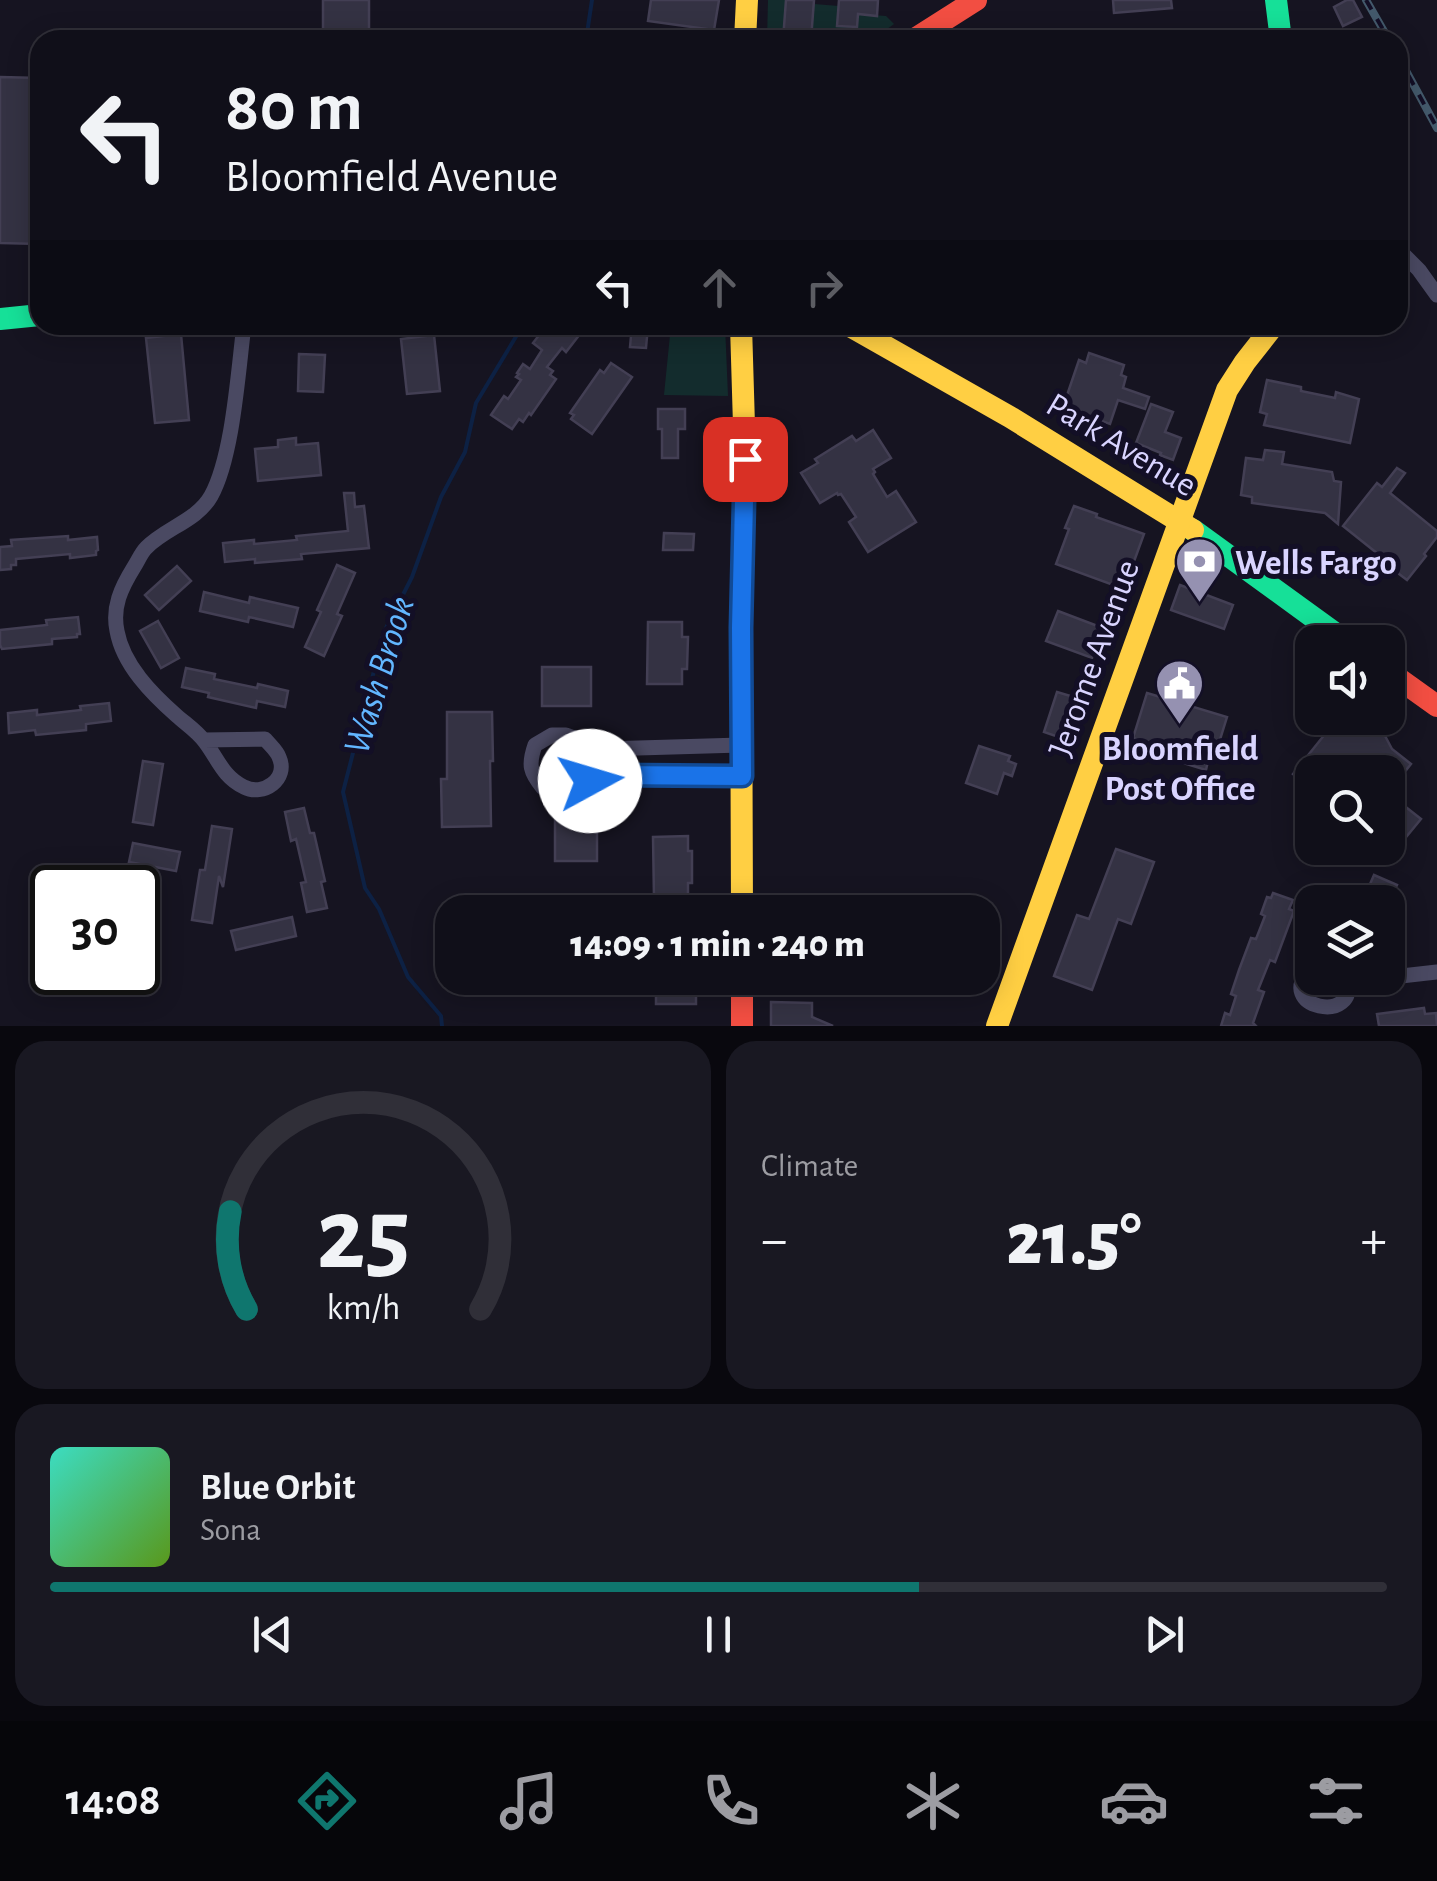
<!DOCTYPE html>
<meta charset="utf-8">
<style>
:root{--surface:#100f19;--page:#191822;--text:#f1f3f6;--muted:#9c9ca2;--line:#302f38;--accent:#0f766e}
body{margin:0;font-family:"Alegreya Sans",sans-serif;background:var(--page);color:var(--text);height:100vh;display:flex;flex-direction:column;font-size:38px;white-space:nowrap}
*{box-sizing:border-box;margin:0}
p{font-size:32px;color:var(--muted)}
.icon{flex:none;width:55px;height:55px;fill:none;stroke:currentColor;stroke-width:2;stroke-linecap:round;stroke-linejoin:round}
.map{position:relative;height:1026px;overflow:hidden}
.details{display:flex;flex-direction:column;gap:15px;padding:15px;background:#09080e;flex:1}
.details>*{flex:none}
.guide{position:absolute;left:30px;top:30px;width:1378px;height:305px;border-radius:30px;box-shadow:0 5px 25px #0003,0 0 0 2px var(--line);background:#100f19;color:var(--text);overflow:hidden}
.fabs{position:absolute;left:1295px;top:625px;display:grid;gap:20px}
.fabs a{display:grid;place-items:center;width:110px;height:110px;border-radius:20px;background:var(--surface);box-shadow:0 5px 25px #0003,0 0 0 2px var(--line);font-size:50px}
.speed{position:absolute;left:30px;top:865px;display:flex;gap:20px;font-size:50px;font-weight:700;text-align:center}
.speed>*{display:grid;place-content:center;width:130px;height:130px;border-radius:50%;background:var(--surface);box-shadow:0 5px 25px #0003,0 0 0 2px var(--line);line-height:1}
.speed .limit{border:5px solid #111;border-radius:15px;background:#fff;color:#111}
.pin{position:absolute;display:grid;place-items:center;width:85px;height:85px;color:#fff;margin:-42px;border-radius:20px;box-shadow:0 5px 15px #0006}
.me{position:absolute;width:110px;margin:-55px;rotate:84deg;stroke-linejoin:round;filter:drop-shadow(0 0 8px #0008)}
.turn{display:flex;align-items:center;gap:35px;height:210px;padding:0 30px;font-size:45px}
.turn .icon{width:130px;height:130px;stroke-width:2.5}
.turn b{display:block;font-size:70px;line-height:85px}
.lanes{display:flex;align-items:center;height:95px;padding:0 30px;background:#0003;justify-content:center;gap:50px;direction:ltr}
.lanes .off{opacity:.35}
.big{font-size:75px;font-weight:800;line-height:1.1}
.details .tile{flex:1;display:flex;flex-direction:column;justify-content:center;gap:15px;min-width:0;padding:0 35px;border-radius:30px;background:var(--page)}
.details .dial{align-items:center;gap:0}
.dial svg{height:260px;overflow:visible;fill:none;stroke:var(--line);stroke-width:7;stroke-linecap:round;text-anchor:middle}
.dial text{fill:var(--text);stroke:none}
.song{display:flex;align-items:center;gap:30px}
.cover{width:120px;height:120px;border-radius:15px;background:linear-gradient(135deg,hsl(170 70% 55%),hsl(90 70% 35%))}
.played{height:10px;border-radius:5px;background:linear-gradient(90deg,var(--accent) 65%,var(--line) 65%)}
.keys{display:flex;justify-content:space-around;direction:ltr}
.heat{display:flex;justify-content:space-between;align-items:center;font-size:55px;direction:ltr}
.details .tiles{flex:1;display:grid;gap:15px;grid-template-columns:1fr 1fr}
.tile:last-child{grid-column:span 2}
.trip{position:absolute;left:435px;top:895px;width:565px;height:100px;border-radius:30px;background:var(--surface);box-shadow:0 5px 25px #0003,0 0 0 2px var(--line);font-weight:800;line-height:100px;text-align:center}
.menu{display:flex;height:160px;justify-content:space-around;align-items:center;background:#06060a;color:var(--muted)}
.menu .icon{width:70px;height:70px}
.menu .on{color:var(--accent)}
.menu b{font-size:45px;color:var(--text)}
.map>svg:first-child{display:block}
</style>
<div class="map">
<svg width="1437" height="1026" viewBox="0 0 1437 1026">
<rect width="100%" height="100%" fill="#161421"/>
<!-- green -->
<g fill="#132c2d">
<polygon points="768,0 786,0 783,40 767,40"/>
<polygon points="814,4 839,6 838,26 857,27 858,14 886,16 894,24 872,40 848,40 854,36 843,33 840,35 844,40 811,40"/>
<polygon points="671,325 725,325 728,396 664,395"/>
</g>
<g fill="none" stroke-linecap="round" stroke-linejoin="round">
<!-- stream -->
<g stroke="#0d2144" stroke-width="4">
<polyline points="586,40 592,0"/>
<polyline points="442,1026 441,1016 408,977 379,909 365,888 343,792 384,632 412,577 441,497 465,452 476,403 523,325"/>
</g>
</g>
<!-- building -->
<g fill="#343243" stroke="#433f54" stroke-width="2.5">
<rect x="323" y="0" width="46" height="40"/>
<polygon points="651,0 719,0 714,30 648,21"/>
<polygon points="786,0 814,0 811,40 783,40"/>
<polygon points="839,0 878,0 877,16 858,14 857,27 837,26"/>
<polygon points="1113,0 1171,0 1172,8 1114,13"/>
<polygon points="1347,0 1353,0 1362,17 1343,26 1334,7"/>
<polygon points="0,77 40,78 40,244 0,243"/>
<polygon points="547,325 587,325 566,352 562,348 547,367 553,371 550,375 556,379 531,415 529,413 523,422 519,419 512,429 491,415 504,396 508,399 521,380 516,377 519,374 517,373 523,364 530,369 542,350 533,343"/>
<polygon points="632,325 648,326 646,348 630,347"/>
<polygon points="181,334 189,420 155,423 146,338"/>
<polygon points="434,335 440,391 407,394 401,339"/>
<polygon points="1089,353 1124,365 1121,375 1126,377 1123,388 1149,397 1145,409 1118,400 1110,424 1063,407 1079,360 1086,363"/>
<polygon points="299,354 325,355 323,392 298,391"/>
<polygon points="611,363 632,377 592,434 571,419 574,415 570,413 600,370 604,373"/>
<polygon points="1267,380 1301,387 1301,391 1335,398 1336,392 1359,399 1350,443 1264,425 1267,414 1260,412"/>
<polygon points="1151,404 1173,412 1165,432 1181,438 1173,460 1160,455 1161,453 1136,443"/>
<polygon points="658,409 685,409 685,429 678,429 678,458 662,458 662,429 658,429"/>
<polygon points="873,430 891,458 873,469 875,472 873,474 887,497 896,491 916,522 868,552 849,522 856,517 841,494 838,495 837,493 820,503 801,473 818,463 815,459 852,436 856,441"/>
<polygon points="296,438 296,445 318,443 321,475 258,481 255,449 278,447 278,440"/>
<polygon points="1265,450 1284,452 1282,464 1332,472 1334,481 1341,482 1338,524 1325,513 1252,503 1252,497 1241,495 1246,458 1263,460"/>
<polygon points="1397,468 1405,473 1390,493 1437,531 1437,537 1424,554 1426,556 1407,580 1382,561 1383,558 1343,526 1377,483 1382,487"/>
<polygon points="344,493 354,493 355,507 364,506 369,548 301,554 302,559 255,563 255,559 225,562 223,543 254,540 254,544 297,540 296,536 348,531"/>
<polygon points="1074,506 1097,514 1096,517 1144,534 1124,589 1056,564 1069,529 1065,528"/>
<polygon points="664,533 694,534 693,550 663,550"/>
<polygon points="68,536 68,540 97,537 98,550 96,551 96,555 70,558 70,554 16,559 16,565 11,565 11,569 0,570 0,547 12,546 11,540"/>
<polygon points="337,565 355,573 337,614 342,616 324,656 305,647 321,612 317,610"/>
<polygon points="177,566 191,581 159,610 145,595"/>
<polygon points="1180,585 1233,605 1224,629 1171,610"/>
<polygon points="204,592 249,603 250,597 298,608 293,627 249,617 248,622 200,611"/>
<polygon points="1058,611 1103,628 1092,658 1046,641"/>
<polygon points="78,617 80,634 77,634 77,637 52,639 52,644 2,649 0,645 0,630 47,625 46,620"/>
<polygon points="158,621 179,658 161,668 140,631"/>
<polygon points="648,622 682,622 682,637 688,637 687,669 682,669 682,684 647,684"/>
<rect x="542" y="667" width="49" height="39"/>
<polygon points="186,668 215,674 214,679 257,688 258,684 288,691 285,707 257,701 256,708 208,697 209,693 182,687"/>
<polygon points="1057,692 1084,700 1070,741 1044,732"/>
<polygon points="1147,693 1227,717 1213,762 1208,761 1206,770 1134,748 1136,739 1133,738"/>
<polygon points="109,703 111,721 86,724 86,730 36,735 35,730 9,733 8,713 37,710 37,715 81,710 80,706"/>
<polygon points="447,712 492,712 493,761 490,761 491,826 442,827 441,779 447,779"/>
<polygon points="1338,718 1351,718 1368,731 1377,728 1384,734 1392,749 1411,764 1388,793 1421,819 1407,836 1388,820 1388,772 1312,772 1312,789 1293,774"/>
<polygon points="979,746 1010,756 1008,761 1016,764 1012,776 1004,773 997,794 966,783"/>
<polygon points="143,761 163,764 153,825 133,822"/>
<polygon points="304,808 310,833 314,833 325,881 321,882 327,908 307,912 301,883 306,882 296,839 291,841 285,812"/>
<rect x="555" y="820" width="42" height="41"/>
<polygon points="212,826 232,829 223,887 219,876 212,923 192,920 200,870 205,870"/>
<polygon points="688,836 688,851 692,851 692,883 688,883 688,897 654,898 653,837"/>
<polygon points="133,843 180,852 176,871 129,862"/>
<polygon points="1116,849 1154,862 1131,924 1118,919 1092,990 1054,976 1077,915 1089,919"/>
<polygon points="1374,875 1397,885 1389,902 1375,902 1364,898"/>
<polygon points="1273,893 1293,900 1289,909 1294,911 1275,962 1270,960 1258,990 1264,992 1253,1023 1256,1026 1221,1026 1225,1013 1230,1015 1236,996 1231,994 1239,970 1251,938 1256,939 1265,916 1261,914 1267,897 1271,898"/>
<polygon points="292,917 296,936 236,950 231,931"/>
<polygon points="651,978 696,978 696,1004 656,1004 656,989 651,989"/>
<polygon points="771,1002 812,1003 812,1017 833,1026 771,1026"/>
<polygon points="1424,1008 1425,1014 1436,1013 1437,1026 1379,1026 1377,1014"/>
</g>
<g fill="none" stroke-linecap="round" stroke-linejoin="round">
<!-- street -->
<g stroke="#4a4962" stroke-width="15">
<polyline points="1398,249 1419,270 1437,295"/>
<path d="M204 740 265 739C269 744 277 751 279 757 289 779 263 797 244 787 223 777 218 759 205 742 198 732 186 724 177 716 152 694 123 665 117 631 112 607 121 588 134 567 138 561 141 553 146 548 165 528 197 521 211 496 233 456 238 372 244 325"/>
<path d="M741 745 604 749 566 735H552L535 745C528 765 530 772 543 788H562L610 775 742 776"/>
<path d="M1312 968C1270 1008 1362 1026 1346 978"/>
<polyline points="1348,982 1437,972"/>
</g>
<!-- fast -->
<g stroke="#16e098" stroke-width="22">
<polyline points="1276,0 1281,40"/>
<polyline points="0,319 40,315"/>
<polyline points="1193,530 1347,642"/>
</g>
<!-- slow -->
<g stroke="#ffcf43" stroke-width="22">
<polyline points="745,40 747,0"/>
<polyline points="741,325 745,459 741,628 742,912"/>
<polyline points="848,325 1010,417 1193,530"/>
<polyline points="997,1026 1227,390 1245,362 1274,325"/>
</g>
<!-- jam -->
<g stroke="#f24e42" stroke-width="22">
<polyline points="913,40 976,0"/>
<polyline points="1388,671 1437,706"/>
<polyline points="742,978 742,1026"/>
</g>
<defs>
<g id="rail">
<polyline points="1366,0 1389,40"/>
<polyline points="1398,56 1437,128"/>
</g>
</defs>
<!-- rail casing -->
<use href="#rail" stroke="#43596b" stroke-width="8"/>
<!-- rail -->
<use href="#rail" stroke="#130f26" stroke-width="4" stroke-dasharray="11" stroke-linecap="butt"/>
</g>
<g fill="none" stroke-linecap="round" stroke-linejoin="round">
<defs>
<polyline id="route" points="590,781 610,775 742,776 741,628 745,459"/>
</defs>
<!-- route casing -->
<use href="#route" stroke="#114b97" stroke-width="25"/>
<!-- route -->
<use href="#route" stroke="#1a73e8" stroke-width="18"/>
</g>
<!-- icons -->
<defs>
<symbol id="bank-pin" viewBox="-11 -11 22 30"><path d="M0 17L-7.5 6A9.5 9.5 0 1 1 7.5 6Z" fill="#9591b1" stroke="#130f26"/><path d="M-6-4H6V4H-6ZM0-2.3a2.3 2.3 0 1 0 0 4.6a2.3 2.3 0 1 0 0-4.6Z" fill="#fff"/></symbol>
<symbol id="civic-pin" viewBox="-11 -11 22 30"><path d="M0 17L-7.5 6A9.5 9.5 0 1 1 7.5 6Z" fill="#9591b1" stroke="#130f26"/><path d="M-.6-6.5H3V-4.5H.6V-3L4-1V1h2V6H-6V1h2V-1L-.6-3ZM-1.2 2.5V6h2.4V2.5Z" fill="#fff"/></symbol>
</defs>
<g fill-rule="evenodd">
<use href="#bank-pin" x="1172" y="534" width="55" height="75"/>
<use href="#civic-pin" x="1152" y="656" width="55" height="75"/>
</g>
<g text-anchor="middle" stroke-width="10" stroke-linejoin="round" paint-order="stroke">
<!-- street labels -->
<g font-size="35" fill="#d9d4ff" stroke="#130f26">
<text transform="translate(1122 444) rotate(31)" y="12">Park Avenue</text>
<text transform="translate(1093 658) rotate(-70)" y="12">Jerome Avenue</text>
</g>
<!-- poi labels -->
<g font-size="35" font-weight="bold" fill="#d9d4ff" stroke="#130f26" text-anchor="start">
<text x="1235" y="574">Wells Fargo</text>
<text x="1180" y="760" text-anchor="middle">Bloomfield<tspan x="1180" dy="40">Post Office</tspan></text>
</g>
<!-- water labels -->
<g font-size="38" font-style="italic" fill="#62b6ff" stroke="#130f26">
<text transform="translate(378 675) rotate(-73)" y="13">Wash Brook</text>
</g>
</g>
</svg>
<div class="fabs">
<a><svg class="icon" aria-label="sound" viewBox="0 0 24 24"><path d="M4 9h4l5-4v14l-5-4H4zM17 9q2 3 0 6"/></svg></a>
<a><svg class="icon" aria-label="search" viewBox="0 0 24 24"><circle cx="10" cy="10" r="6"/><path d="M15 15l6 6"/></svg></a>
<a><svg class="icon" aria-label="layers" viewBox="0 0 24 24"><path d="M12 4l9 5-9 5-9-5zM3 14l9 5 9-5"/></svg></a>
</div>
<div class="speed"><div class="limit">30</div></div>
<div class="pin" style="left:745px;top:459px;background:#d93025"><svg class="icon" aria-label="arrive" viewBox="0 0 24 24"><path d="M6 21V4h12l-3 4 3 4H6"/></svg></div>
<svg class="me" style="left:590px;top:781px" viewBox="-20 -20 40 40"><circle r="19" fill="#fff"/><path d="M0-13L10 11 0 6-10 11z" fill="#1a73e8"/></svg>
<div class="trip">14:09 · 1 min · 240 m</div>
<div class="guide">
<div class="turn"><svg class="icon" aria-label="left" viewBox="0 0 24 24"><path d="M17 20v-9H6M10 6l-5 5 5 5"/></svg><div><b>80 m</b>Bloomfield Avenue</div></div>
<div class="lanes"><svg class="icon" aria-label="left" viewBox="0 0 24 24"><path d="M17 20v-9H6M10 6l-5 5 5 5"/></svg><svg class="icon off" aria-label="ahead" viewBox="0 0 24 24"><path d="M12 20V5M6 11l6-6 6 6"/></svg><svg class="icon off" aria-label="right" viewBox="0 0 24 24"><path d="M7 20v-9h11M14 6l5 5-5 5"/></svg></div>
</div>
</div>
<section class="details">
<div class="tiles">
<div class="tile dial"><svg viewBox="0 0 100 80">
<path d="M14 69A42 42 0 1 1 86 69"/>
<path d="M14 69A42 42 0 0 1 9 39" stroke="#0f766e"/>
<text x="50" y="56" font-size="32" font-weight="700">25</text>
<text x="50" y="72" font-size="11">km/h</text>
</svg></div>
<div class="tile"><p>Climate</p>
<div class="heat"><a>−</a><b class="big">21.5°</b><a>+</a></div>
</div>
<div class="tile">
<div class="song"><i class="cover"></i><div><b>Blue Orbit</b><p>Sona</p></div></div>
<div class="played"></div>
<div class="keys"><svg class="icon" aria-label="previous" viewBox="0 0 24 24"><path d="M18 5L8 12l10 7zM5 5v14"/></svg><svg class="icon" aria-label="pause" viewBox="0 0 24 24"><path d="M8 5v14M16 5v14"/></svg><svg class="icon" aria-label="next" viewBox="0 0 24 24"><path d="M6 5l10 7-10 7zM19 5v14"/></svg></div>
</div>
</div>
</section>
<nav class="menu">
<b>14:08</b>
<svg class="icon on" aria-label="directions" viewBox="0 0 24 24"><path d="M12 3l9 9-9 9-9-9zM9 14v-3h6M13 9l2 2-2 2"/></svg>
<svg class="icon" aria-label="music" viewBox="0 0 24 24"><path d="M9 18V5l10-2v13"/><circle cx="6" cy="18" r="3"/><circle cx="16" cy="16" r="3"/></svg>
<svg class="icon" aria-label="phone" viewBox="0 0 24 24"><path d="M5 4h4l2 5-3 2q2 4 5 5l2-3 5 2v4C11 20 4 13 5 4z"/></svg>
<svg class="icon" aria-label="climate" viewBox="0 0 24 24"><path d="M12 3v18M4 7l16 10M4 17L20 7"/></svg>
<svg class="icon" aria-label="car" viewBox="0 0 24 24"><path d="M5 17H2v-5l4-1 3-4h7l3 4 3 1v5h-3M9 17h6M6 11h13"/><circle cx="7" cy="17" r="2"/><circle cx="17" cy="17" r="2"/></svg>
<svg class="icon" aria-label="filters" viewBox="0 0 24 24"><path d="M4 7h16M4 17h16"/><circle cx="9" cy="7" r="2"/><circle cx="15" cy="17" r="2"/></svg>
</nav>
